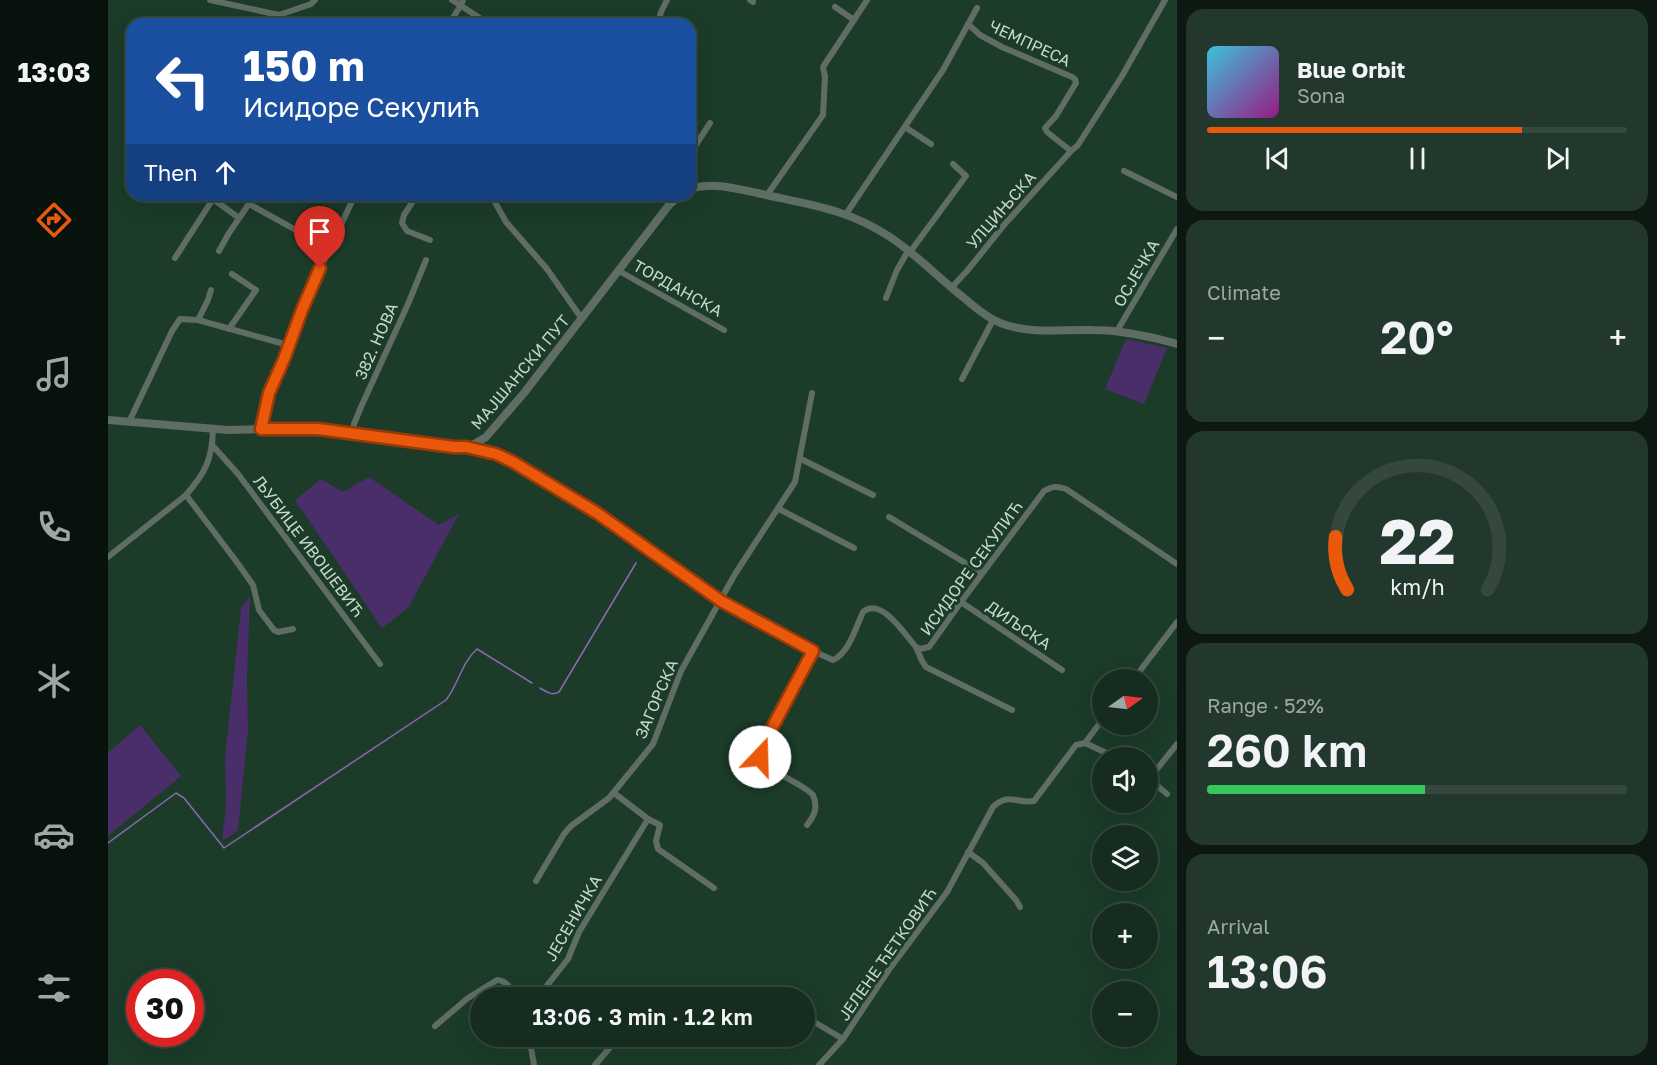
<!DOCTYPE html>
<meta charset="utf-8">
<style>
:root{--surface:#152c1f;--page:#22382c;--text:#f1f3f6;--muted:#9da7a4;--line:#34483d;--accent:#ea580c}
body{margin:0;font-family:"Golos Text",sans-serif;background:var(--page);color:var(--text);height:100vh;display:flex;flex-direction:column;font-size:22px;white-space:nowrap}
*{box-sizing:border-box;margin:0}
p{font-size:20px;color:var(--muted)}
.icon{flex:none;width:33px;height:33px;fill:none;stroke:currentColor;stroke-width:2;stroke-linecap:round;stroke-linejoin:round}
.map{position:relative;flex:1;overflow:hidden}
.sheet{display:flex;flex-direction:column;gap:9px;padding:9px;background:#0c1811;width:480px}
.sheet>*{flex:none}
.top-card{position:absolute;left:18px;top:18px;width:570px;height:183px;border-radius:18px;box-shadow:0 6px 24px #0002,0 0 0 2px var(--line);background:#1a4fa0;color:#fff;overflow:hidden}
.needle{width:39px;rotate:76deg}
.fabs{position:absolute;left:984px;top:669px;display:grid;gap:12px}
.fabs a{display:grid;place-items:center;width:66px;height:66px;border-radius:50%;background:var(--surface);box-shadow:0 6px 24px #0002,0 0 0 2px var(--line);font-size:30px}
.speed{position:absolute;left:18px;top:969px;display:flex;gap:12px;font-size:30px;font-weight:700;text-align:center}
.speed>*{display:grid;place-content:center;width:78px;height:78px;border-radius:50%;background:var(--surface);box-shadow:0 6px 24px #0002,0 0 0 2px var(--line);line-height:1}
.speed .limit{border:9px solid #d22;background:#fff;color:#111}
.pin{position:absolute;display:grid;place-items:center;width:51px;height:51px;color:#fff;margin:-62px -26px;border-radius:50% 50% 50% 0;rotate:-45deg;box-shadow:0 0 6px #0007}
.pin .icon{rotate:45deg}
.me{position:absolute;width:66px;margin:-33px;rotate:21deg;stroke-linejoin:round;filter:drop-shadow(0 0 4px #0008)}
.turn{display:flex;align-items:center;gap:21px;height:126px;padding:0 18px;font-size:27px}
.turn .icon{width:78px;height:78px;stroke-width:2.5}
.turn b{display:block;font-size:42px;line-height:51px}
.then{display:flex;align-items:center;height:57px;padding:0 18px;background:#0003;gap:12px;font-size:22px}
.big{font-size:45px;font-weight:600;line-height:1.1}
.sheet .tile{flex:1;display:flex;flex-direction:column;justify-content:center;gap:9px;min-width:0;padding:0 21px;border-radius:18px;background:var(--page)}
.sheet .dial{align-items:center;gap:0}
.dial svg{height:156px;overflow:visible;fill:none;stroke:var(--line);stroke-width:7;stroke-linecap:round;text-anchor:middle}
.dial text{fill:var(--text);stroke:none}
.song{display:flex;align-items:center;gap:18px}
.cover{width:72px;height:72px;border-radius:9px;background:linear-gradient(135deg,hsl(190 70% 55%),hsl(310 70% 35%))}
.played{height:6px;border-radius:3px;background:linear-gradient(90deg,var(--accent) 75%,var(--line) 75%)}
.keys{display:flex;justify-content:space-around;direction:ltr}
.heat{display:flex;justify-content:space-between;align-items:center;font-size:33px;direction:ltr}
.charge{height:9px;border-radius:4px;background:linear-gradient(90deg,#34c759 52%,var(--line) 0)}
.trip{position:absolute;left:362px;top:987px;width:345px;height:60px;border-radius:30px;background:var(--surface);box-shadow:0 6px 24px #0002,0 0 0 2px var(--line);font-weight:600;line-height:60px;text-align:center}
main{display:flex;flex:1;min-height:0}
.tabs{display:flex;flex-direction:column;width:108px;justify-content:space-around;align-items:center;background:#08120c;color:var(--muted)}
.tabs .icon{width:42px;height:42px}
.tabs .active{color:var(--accent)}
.tabs b{font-size:27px;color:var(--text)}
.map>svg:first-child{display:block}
</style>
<main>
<nav class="tabs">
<b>13:03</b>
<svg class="icon active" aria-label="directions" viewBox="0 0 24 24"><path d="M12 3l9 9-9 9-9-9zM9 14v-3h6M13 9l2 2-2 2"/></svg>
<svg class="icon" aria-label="music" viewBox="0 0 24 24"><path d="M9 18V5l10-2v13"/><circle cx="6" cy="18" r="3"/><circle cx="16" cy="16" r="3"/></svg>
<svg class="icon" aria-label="phone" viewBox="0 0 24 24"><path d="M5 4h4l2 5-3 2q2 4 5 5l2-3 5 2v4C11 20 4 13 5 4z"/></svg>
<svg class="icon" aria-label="climate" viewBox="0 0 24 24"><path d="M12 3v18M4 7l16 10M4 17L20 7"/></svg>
<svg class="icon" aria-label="car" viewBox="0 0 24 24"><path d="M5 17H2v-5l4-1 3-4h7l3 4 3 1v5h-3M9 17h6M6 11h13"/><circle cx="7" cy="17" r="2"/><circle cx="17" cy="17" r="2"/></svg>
<svg class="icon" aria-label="filters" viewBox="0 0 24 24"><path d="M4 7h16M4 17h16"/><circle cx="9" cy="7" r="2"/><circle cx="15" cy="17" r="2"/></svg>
</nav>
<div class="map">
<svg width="1069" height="1065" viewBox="0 0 1069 1065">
<rect width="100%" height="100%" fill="#1c3b29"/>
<!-- green -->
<g fill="#492e6a">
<polygon points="1018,339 1059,348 1036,404 997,389"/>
<polygon points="261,477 331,525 351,514 300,608 274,628 187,500 213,479 235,492"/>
<polygon points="142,596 139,678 140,731 130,830 120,838 114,840 118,805 117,757 133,608"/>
<polygon points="32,725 73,776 0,836 0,753"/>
</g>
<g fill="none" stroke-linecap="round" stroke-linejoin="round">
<!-- stream -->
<g stroke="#8968b6" stroke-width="1.5">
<path d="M432 688C439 692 443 696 451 692L528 563"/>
<path d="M0 843 68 793 76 798 116 848 338 700C350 685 354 662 369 649L424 683"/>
</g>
<!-- minor -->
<g stroke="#5f6d64" stroke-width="6">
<polyline points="102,0 171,15 203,4 207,0"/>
<polyline points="344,0 381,24"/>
<polyline points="642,0 645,2"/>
<polyline points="727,7 746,20"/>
<polyline points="171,15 179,24"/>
<polyline points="341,24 353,5 355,0"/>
<polyline points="550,24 553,12 559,0"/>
<polyline points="797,127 823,144"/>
<polyline points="963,151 970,145 1014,76 1057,0"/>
<polyline points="582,154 602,123"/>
<polyline points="1016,171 1069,197"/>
<polyline points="309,195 296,215 294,223 299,231 322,240"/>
<polyline points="383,195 398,222 439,269 474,319"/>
<polyline points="659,195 715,115 717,77 715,67 759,0"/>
<polyline points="141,204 222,249"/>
<polyline points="738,214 835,70 869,8"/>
<polyline points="111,251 121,233 147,195"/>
<polyline points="802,252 858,176 845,164"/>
<polyline points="67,258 105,199 131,218"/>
<polyline points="511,271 616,330"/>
<polyline points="843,288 859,271 896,225 963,151 939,132 937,128 948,116 968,83 967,79 964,77 894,47 872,35 860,24"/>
<polyline points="778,298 789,270 800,251"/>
<polyline points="90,320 100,300 103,290"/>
<polyline points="121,329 148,290 124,274"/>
<polyline points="1009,331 1069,229"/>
<polyline points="854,379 885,320"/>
<polyline points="21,422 64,331 72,319 90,320 180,345"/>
<polyline points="153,429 161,393 176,359 193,310 247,195"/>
<polyline points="244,434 246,424 253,407 300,304 318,260"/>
<polyline points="105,446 130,474 272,664"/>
<path d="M359 447 388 454 424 472 489 513 613 601 705 651 725 660C741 653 748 627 755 612 773 596 797 635 808 647L812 649 821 647 853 602 936 491C945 486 949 486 958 489L1069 564"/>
<polyline points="693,459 765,495"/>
<polyline points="78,495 128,561 145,585 151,610 166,630 170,632 185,629"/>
<polyline points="671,509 746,548"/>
<polyline points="781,517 874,573"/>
<path d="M0 557 78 495C97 473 104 460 105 430"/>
<polyline points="853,602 954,670"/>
<polyline points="808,647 814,661 818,667 904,710"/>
<polyline points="1025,680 1069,622"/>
<polyline points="977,743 1009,758"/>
<polyline points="1040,778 1059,794"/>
<polyline points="1041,779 1069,744"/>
<polyline points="506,793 540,819 552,825 548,841 550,849 606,888"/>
<path d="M699 825C707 815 710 807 705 795 693 782 657 771 652 757L655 745 705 651"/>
<polyline points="860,852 875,863 908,900 912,907"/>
<polyline points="428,881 456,834 463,826 501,798 545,744 573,671 627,574 687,482 704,393"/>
<polyline points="674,997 675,998"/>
<polyline points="429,998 460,959 471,932 540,819"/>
<polyline points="696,1016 735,1039"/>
<path d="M327 1026 360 998 389 980C399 980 403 989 407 998"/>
<polyline points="421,1036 426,1065"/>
<polyline points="487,1065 512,1036"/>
<path d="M711 1065 735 1039 780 971 839 892 885 807C901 792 908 804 926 801L968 745 977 743 994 720"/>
</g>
<!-- tertiary -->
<g stroke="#5f6d64" stroke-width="8">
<path d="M582 189C607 181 633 190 658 195 705 205 741 210 782 237 809 255 831 278 856 298 869 309 882 320 898 325 925 334 956 329 984 330 1013 330 1041 336 1069 344"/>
<polyline points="0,420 120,430 185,428 210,429 346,447 363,446 378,437 416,393 561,205 572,195"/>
</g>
</g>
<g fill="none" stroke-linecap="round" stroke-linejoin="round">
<defs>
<polyline id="route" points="212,268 194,310 176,359 161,393 153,429 210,429 346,447 358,447 388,454 405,462 489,513 613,601 705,651 655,745 652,757"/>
</defs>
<!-- route casing -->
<use href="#route" stroke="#983908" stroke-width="15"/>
<!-- route -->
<use href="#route" stroke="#ea580c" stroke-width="10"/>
</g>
<g text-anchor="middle" stroke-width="6" stroke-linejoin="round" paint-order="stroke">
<!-- street labels -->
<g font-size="16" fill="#c7d8cc" stroke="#1c3b29">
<text transform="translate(922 43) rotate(25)" y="6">ЧЕМПРЕСА</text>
<text transform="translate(893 210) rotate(-49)" y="6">УЛЦИЊСКА</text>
<text transform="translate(1028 273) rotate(-60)" y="6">ОСЈЕЧКА</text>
<text transform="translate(570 288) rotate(29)" y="6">ТОРДАНСКА</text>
<text transform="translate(268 341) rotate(-66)" y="6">382. НОВА</text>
<text transform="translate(412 372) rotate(-50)" y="6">МАЈШАНСКИ ПУТ</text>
<text transform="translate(201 546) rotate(53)" y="6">ЉУБИЦЕ ИВОШЕВИЋ</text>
<text transform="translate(863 568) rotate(-54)" y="6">ИСИДОРЕ СЕКУЛИЋ</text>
<text transform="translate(911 625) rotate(34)" y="6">ДИЉСКА</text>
<text transform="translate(548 699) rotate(-67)" y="6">ЗАГОРСКА</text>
<text transform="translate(465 918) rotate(-60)" y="6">ЈЕСЕНИЧКА</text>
<text transform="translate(779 954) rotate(-55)" y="6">ЈЕЛЕНЕ ЋЕТКОВИЋ</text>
</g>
</g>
</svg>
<div class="fabs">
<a><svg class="needle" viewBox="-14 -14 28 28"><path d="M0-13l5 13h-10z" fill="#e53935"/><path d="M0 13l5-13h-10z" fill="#9da7a4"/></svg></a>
<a><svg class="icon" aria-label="sound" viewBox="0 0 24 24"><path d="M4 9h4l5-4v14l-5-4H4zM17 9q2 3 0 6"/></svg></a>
<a><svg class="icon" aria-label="layers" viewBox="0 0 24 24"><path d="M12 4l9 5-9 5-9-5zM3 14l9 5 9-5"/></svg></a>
<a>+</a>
<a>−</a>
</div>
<div class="speed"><div class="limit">30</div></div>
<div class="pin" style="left:212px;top:268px;background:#d93025"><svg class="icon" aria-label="arrive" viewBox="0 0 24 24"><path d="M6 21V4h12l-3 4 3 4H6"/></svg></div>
<svg class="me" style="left:652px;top:757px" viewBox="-20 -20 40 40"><circle r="19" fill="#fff"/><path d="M0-13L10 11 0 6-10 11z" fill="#ea580c"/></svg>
<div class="trip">13:06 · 3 min · 1.2 km</div>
<div class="top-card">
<div class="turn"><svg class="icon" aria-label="left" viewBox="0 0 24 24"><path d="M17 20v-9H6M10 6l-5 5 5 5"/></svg><div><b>150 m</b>Исидоре Секулић</div></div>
<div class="then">Then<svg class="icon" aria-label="ahead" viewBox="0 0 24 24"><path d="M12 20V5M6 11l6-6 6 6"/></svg></div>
</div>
</div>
<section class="sheet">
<div class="tile">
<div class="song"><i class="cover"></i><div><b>Blue Orbit</b><p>Sona</p></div></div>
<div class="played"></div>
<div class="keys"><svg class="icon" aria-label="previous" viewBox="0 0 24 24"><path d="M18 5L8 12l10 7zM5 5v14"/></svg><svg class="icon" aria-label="pause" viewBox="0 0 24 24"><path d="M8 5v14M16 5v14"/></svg><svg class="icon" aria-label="next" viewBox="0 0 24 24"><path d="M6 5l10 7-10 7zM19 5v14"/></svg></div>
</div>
<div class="tile"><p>Climate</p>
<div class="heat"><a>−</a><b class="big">20°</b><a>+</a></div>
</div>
<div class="tile dial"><svg viewBox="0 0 100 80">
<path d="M14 69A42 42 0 1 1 86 69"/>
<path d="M14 69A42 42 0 0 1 8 42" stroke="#ea580c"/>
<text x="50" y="56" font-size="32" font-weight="700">22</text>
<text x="50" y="72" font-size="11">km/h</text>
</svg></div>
<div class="tile"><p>Range · 52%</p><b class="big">260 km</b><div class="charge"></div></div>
<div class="tile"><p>Arrival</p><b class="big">13:06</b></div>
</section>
</main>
